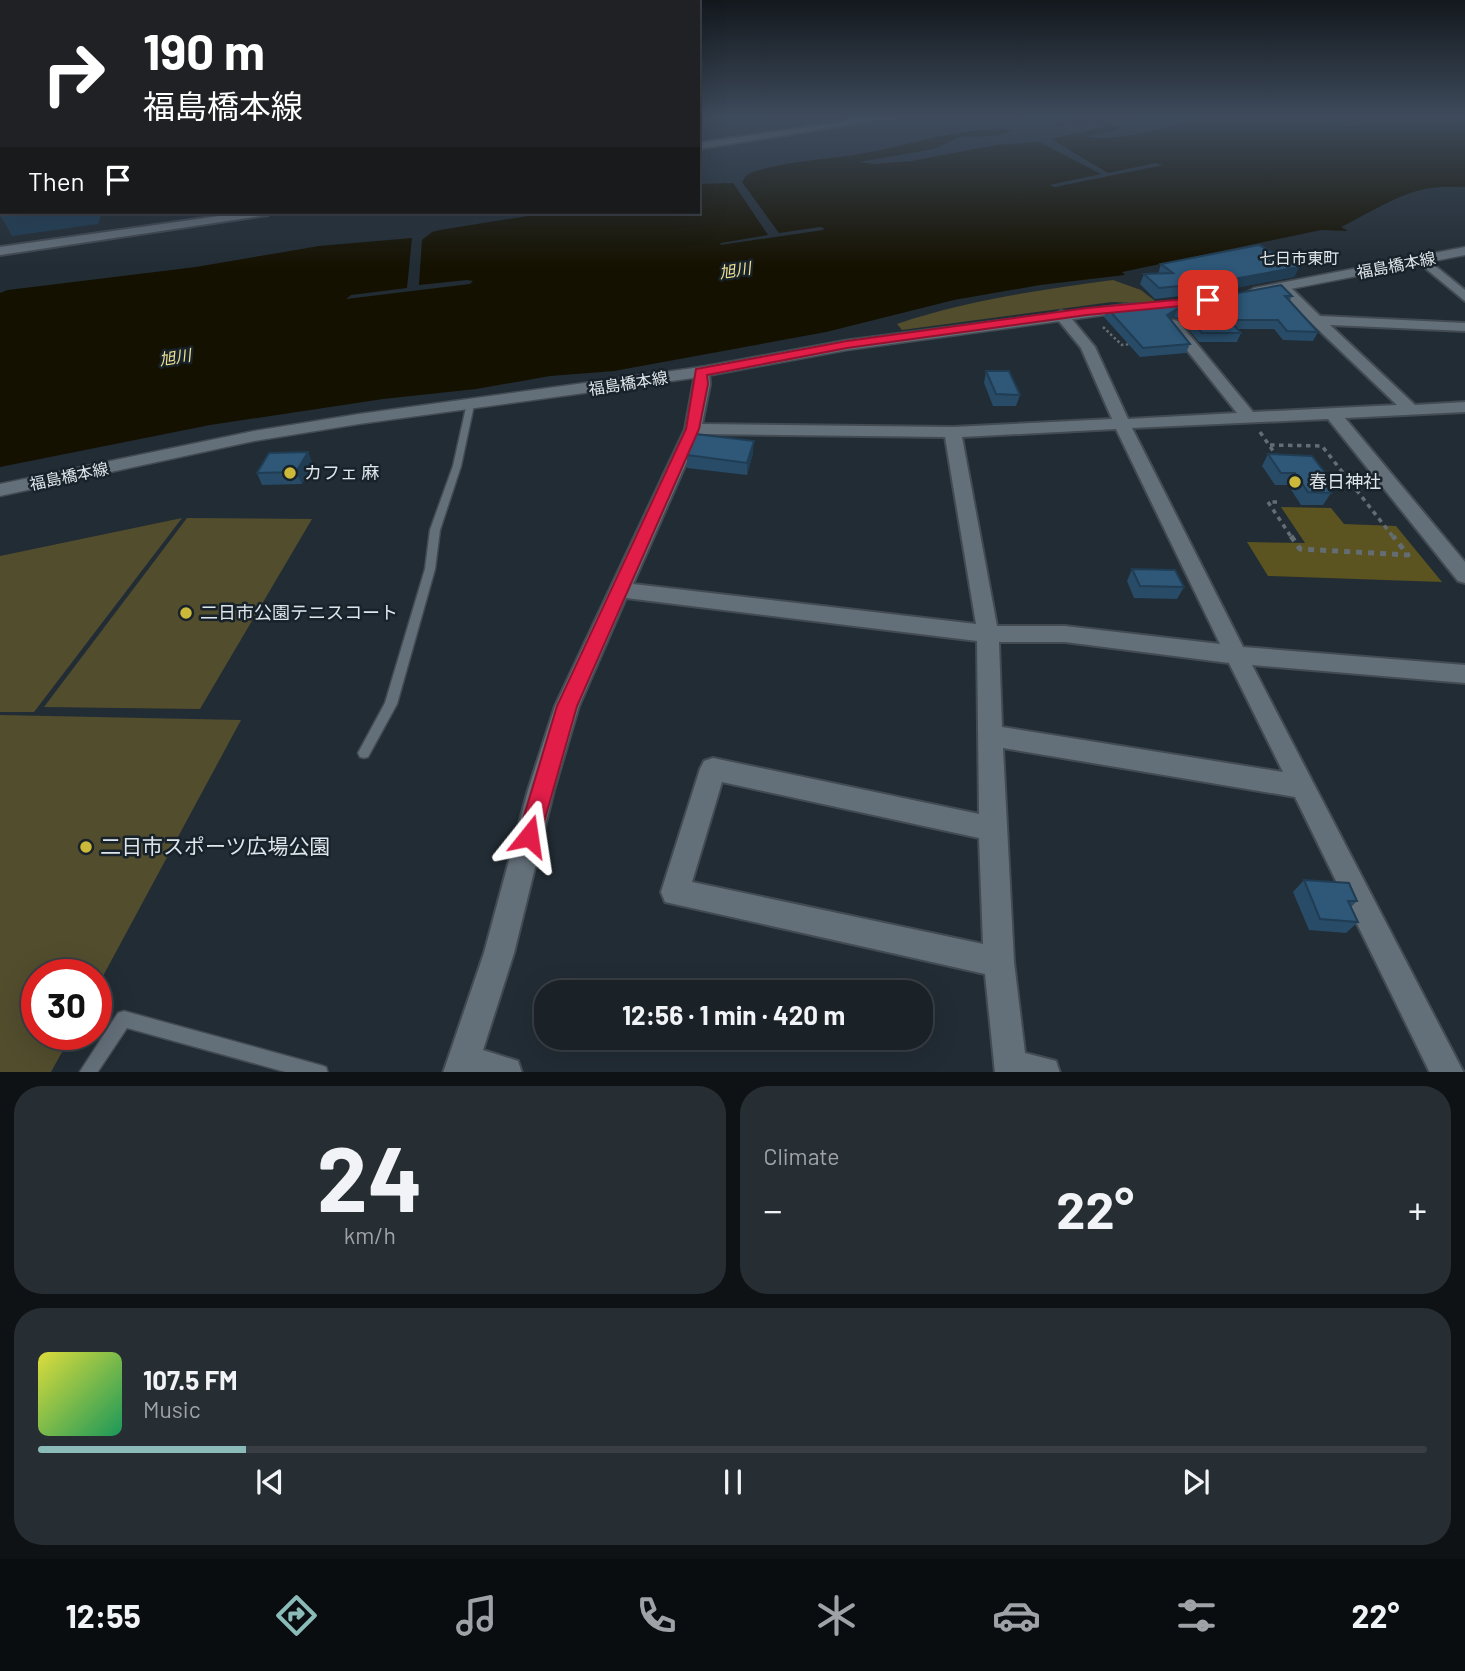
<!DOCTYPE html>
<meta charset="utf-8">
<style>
:root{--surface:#1a2127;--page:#272e33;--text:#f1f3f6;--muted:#9fa3a7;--line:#383e44;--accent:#8bbbb9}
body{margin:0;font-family:Barlow,"Noto Sans JP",sans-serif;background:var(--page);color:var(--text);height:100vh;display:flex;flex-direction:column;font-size:26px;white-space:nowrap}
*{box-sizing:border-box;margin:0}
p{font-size:23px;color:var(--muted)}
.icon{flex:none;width:38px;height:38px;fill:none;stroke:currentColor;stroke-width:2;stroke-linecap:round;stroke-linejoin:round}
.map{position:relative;height:1072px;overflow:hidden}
.panel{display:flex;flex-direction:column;gap:14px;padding:14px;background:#0e1215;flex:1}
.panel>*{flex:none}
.top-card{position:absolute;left:0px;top:0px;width:700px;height:214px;box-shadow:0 7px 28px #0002,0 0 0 2px var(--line);background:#202124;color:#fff;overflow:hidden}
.speed{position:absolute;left:21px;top:959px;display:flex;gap:14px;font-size:35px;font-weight:700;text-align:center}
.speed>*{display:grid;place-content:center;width:91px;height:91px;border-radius:50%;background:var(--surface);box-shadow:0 7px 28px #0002,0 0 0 2px var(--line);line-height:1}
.speed .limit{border:10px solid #d22;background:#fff;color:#111}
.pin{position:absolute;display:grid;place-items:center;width:60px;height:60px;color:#fff;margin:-30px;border-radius:14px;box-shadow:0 4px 10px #0006}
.me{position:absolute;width:77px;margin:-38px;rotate:15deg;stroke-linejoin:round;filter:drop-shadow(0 0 5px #0008)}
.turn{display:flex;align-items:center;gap:24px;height:147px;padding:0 28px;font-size:32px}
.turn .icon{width:91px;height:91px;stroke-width:2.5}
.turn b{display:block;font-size:49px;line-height:60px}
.then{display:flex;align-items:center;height:66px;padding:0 28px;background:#0003;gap:14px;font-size:26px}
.big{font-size:52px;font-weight:700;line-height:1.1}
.panel .tile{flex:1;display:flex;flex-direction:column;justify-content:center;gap:10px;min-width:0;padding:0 24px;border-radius:28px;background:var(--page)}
.panel .dial{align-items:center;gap:0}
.dial b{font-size:91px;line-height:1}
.song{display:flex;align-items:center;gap:21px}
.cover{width:84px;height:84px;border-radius:10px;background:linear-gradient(135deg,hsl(60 70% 55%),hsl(150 70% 35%))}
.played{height:7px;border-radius:4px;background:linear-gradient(90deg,var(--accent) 15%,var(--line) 15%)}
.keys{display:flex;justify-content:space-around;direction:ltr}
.heat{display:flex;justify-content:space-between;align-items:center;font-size:38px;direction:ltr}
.panel .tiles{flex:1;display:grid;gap:14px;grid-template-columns:1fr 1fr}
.tile:last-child{grid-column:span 2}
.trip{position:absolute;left:534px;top:980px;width:399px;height:70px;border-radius:28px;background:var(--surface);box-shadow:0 7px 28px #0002,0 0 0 2px var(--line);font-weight:700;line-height:70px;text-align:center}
.tabs{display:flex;height:112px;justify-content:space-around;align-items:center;background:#0a0d10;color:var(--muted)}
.tabs .icon{width:49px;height:49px}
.tabs .current{color:var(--accent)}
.tabs b{font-size:32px;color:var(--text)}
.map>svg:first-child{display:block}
</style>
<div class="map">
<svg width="1465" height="1073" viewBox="0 0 1465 1073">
<rect width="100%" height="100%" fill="#222c34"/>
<!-- green -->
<g fill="#524d2d">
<path d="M1113 280 1141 290 1159 304 1112 302 902 330 897 324C967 300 1041 290 1113 280Z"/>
<polygon points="182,518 34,712 0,712 0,556"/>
<polygon points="187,518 312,519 200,709 44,707"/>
<polygon points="0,715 241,720 96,989 96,975 37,975 37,1034 72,1034 51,1072 0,1072"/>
</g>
<!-- forest -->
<polygon fill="#5b5320" points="1281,507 1331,508 1344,524 1396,526 1442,582 1268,576 1247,542 1305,543"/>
<!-- water -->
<path fill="#151100" d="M1067 117H1155L1109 122 1121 127 1115 131 1085 136C1114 143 1164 128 1194 120L1192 117H1322L1346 126 1366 123 1361 121 1350 124 1328 117H1465V187C1454 187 1443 186 1432 188 1402 191 1368 214 1341 227L1348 231 1321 230 1122 272 1125 275 1040 285 954 300 826 332 614 371 550 376 476 389 383 399 210 425 0 467V293L8 290 196 267 319 246 412 238 407 288 351 295 346 299 470 284 473 281 467 280 419 285 422 240 432 232 440 230 553 212H698V184L733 183 768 235 721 243 720 245 823 230 824 228 820 227 779 233 742 182C745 177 747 174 753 172 789 160 828 160 865 153 913 145 964 125 1014 130L996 136 960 137 933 149 859 162 874 164 912 161 996 145 1039 142 1101 174 1049 185 1055 187 1163 165 1156 163 1108 173 1051 139 1109 126 1097 122 1061 123 1060 126 1055 124 1069 119Z"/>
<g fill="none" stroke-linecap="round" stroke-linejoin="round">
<defs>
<g id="service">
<polygon points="467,403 473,403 474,405 461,466 440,530 435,569 397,704 368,757 364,758 360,757 358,753 385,703 425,569 430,530 453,466"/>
<polygon points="124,1011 320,1065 326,1067 328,1073 289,1073 127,1028 97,1073 79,1073 118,1013"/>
</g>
<g id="minor">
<polygon points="875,117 896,117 698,149 698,143"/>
<rect x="0" y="119" width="2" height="6"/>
<rect x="0" y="177" width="2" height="6"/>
<polygon points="247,212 274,212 268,215 0,255 0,247"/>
<polygon points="1423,256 1465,290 1465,301 1419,263 1419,257"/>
<path d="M1282 283 1287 284 1320 316 1465 323V331L1330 325 1415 405 1465 402V412L1345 418 1465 562V583L1458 581 1328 419 1132 428 1243 647 1465 665V683L1252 665 1464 1073H1430L1295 797 1003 748 1014 962 1025 1053 1056 1061 1060 1073H995L985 974 665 902 661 892 700 769 704 761 713 758 979 814 977 641 626 598 579 706 554 790 514 953 483 1050 518 1061 522 1073H443L484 953 528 790 555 706 685 429 696 369 701 367 709 372 710 384 702 424 953 427 1112 419 1081 348 1054 315 1061 311 1066 312 1095 347 1128 419 1237 413 1166 324 1173 320 1178 321 1253 412 1397 405 1277 290V284ZM1116 429 1220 644 1065 626H997L962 437ZM699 434 945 437 976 624 633 584ZM999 642H1065L1229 663 1283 772 1002 727ZM722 782 979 838 983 944 692 882Z"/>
</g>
<g id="secondary">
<polygon points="1465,247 1465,255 1254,296 1247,292 1254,288"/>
<polygon points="1136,303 1143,307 1141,310 847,350 701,377 359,424 254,441 0,496 0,484 254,431 359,414 701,367 847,340"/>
</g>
</defs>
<!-- service casing -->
<use href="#service" stroke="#424a52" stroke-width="3"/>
<!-- minor casing -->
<use href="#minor" stroke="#424a52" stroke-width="4"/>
<!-- secondary casing -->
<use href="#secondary" stroke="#424a52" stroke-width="3"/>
<!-- path-far2 -->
<polyline stroke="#646d74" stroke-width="2.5" stroke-dasharray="2.5 2.5" stroke-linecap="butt" points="1103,327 1122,345 1132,344"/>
<!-- path-far1 -->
<g stroke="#646d74" stroke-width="3.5" stroke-dasharray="4.5 4.5" stroke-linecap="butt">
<polyline points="1260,432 1278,458"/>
<polyline points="1270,445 1322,446 1394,538"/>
<polyline points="1277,502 1268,502 1292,538"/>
</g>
<!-- path -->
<polyline stroke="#646d74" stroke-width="5" stroke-dasharray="6 6" stroke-linecap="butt" points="1291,536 1300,549 1408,555 1393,536"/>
<!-- service -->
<use href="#service" fill="#636f79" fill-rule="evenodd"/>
<!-- minor -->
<use href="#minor" fill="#636f79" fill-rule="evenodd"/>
<!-- secondary -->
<use href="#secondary" fill="#636f79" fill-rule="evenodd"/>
</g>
<!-- wall -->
<g fill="#284b67">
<polygon points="1161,264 1299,267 1294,277 1208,293 1155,299 1140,284 1144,274 1158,274"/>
<polygon points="1292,296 1290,300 1318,332 1313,341 1283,340 1274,329 1237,329 1241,333 1237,342 1199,342 1180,319 1174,317 1170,319 1190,344 1186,353 1140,357 1104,317 1107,308"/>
<polygon points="986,371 1020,395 1016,406 993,406 984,383"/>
<polygon points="308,452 313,465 302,484 262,485 257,473"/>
<polygon points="753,453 747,475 687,468 687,455"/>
<polygon points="1268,454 1333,483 1328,490 1331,493 1323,505 1301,505 1288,485 1275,485 1262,466"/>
<polygon points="1132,569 1184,587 1177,599 1134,598 1127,581"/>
<polygon points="1304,880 1357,901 1351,907 1358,922 1346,933 1309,930 1293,892"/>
</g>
<!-- shaded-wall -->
<g fill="#203d54">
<polygon points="37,212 102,212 98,224 12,236 1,216"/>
<polygon points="1299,267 1294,277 1208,293 1212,283"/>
<polygon points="1177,309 1174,317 1163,324 1167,315"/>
<polygon points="754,441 753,453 747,475 747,463"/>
<polygon points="308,452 313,465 302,484 296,472"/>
</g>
<!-- building -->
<g fill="#2e5778" stroke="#203d54" stroke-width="2">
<polygon points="4,212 37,212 1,216"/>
<polygon points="1259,245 1299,267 1212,283 1159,288 1144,274 1173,273 1161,264"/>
<polygon points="1281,285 1292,296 1285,296 1318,332 1287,331 1278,320 1229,320 1241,333 1202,333 1183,311 1177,309 1167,315 1190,344 1143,348 1107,308 1212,298"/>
<polygon points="986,371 1009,371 1020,395 996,394"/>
<polygon points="696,434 754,441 747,463 687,455"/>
<polygon points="308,452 296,472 257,473 269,453"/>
<polygon points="1268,454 1312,456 1333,483 1323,482 1331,493 1308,492 1295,473 1281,473"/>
<polygon points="1132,569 1175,570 1184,587 1140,586"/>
<polygon points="1304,880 1349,883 1357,901 1348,901 1358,922 1320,919"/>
</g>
<!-- sky -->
<linearGradient id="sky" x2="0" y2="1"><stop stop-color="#13181d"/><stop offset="0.44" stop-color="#3e4b5c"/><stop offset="1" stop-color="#3e4b5c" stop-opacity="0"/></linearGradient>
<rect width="1465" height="267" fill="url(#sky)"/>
<!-- route -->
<polygon fill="#e11d48" stroke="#92132f" stroke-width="2" points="1208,297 1214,300 1212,303 1087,315 847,348 707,375 708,384 699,429 577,706 540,836 537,844 529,847 521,844 518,836 557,706 686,429 696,369 847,341 1087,308"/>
<!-- markers -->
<g fill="#ccb939" stroke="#18222a" stroke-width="2.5">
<circle cx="290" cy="473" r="7"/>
<circle cx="1295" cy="482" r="7"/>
<circle cx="186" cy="613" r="7"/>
<circle cx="86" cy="847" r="7"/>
</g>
<g text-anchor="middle" stroke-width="5" stroke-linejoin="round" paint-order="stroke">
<!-- far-neighbourhood labels -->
<g font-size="16" fill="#dee5ea" stroke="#18222a">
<text x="1299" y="264">七日市東町</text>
</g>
<!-- far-street labels -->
<g font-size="16" fill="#dee5ea" stroke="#18222a">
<text transform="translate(1396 265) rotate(-11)" y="6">福島橋本線</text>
<text transform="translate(628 383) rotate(-9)" y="6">福島橋本線</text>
<text transform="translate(69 476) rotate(-12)" y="6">福島橋本線</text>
</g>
<!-- far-water labels -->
<g font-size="16" font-style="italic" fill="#ede191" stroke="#18222a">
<text transform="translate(735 270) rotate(-9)" y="6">旭川</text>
<text transform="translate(175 357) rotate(-9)" y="6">旭川</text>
</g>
<!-- poi labels -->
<g font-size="18" fill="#dee5ea" stroke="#18222a" text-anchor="start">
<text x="304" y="479">カフェ 麻</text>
<text x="1309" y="488">春日神社</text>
<text x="200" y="619">二日市公園テニスコート</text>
</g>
<!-- near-poi labels -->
<g font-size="21" fill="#dee5ea" stroke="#18222a" text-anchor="start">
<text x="100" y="854">二日市スポーツ広場公園</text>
</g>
</g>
</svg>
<div class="speed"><div class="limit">30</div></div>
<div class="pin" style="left:1208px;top:300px;background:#d93025"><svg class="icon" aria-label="arrive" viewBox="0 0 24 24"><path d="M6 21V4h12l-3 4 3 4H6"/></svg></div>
<svg class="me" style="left:529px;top:836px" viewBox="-20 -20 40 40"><path d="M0-17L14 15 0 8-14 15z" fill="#e11d48" stroke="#fff" stroke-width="4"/></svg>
<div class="trip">12:56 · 1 min · 420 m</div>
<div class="top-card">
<div class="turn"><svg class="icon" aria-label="right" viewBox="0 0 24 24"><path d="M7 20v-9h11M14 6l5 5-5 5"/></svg><div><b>190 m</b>福島橋本線</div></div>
<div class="then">Then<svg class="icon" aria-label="arrive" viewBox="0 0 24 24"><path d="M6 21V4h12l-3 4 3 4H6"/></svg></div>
</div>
</div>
<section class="panel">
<div class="tiles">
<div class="tile dial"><b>24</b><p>km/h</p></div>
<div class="tile"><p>Climate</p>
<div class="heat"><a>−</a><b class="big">22°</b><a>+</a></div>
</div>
<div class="tile">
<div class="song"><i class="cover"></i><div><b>107.5 FM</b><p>Music</p></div></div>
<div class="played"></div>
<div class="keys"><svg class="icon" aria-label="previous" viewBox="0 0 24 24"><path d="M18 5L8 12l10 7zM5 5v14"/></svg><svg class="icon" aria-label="pause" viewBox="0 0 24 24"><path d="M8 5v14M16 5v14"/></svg><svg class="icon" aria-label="next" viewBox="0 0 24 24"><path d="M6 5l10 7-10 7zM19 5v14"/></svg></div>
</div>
</div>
</section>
<nav class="tabs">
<b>12:55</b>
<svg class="icon current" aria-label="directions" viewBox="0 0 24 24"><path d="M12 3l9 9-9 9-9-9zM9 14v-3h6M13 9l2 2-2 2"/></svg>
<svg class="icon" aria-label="music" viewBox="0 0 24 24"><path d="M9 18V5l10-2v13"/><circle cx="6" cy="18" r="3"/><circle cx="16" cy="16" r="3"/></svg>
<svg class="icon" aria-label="phone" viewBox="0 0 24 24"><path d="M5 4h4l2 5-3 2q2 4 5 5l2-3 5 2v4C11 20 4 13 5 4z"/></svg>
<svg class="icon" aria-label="climate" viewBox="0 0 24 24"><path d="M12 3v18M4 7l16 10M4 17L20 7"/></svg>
<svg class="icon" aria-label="car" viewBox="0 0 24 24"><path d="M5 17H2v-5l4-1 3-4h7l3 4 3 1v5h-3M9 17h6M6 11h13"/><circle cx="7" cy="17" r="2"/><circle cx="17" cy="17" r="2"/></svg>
<svg class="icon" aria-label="filters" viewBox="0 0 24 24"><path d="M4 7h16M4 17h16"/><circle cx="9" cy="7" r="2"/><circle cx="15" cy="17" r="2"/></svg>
<b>22°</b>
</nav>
